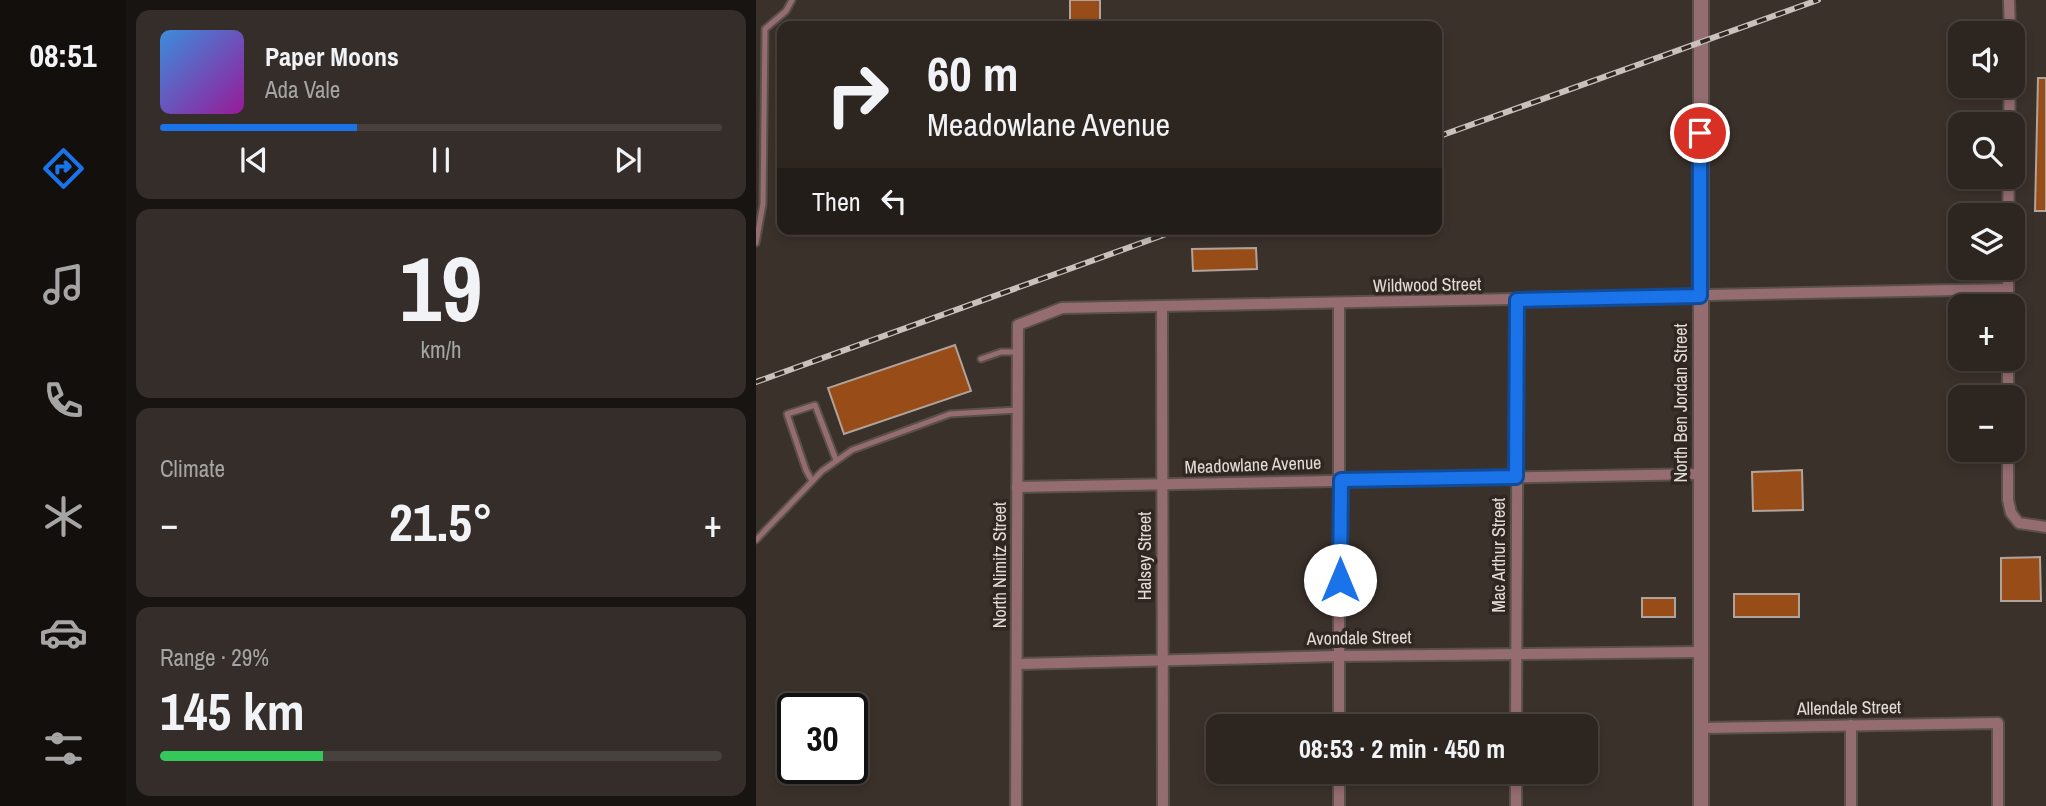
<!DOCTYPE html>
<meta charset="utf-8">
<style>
:root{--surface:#2c2520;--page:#342d29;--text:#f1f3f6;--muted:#a6a5a5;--line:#48423e;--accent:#1a73e8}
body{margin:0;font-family:"Archivo Narrow",sans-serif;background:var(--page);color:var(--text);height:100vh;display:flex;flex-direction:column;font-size:26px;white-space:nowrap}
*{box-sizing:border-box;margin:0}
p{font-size:23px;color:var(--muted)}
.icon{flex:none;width:38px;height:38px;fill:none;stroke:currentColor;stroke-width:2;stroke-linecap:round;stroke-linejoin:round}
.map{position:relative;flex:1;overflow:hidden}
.side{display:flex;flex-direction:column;gap:10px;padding:10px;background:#181412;width:630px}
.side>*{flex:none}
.hud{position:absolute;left:21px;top:21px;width:665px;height:214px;border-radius:14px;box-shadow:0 4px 10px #0003,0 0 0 2px var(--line);background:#2c2520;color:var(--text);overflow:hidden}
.tools{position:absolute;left:1192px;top:21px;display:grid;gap:14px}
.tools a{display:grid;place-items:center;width:77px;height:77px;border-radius:14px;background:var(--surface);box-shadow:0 4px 10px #0003,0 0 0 2px var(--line);font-size:35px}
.speed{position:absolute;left:21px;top:693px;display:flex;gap:14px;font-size:35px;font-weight:700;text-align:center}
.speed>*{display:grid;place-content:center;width:91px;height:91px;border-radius:50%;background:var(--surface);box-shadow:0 4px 10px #0003,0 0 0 2px var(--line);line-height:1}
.speed .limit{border:4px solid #111;border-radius:10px;background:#fff;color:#111}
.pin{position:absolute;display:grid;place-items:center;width:60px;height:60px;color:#fff;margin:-30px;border:4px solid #fff;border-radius:50%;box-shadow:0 2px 7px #0007}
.me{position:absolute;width:77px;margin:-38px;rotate:0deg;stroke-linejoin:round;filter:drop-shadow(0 0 5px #0008)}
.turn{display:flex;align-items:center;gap:24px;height:147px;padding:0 35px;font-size:32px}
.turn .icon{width:91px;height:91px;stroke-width:2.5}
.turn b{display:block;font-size:49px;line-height:60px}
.then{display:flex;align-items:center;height:66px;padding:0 35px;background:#0003;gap:14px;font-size:26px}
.big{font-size:52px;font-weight:700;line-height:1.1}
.side .tile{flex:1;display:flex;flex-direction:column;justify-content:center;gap:10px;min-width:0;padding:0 24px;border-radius:14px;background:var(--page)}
.side .dial{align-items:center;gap:0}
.dial b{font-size:91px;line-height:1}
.song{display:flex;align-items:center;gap:21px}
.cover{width:84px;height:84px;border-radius:10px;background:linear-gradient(135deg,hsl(210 70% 55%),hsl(300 70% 35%))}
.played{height:7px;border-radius:4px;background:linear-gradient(90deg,var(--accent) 35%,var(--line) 35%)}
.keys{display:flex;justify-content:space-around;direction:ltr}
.heat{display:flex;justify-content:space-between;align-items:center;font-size:38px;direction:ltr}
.charge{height:10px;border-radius:5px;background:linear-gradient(90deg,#34c759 29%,var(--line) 0)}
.trip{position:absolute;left:450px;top:714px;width:392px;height:70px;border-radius:14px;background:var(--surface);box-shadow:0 4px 10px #0003,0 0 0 2px var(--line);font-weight:700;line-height:70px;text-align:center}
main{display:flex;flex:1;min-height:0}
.tabs{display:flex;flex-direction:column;width:126px;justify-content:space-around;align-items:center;background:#120f0d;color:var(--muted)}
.tabs .icon{width:49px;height:49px}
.tabs .current{color:var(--accent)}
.tabs b{font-size:32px;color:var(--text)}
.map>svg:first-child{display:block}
</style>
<main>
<nav class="tabs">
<b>08:51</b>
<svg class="icon current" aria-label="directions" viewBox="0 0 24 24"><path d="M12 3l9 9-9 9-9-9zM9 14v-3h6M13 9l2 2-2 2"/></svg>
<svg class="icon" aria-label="music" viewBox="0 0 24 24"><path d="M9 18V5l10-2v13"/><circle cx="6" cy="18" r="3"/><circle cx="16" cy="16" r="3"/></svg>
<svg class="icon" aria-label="phone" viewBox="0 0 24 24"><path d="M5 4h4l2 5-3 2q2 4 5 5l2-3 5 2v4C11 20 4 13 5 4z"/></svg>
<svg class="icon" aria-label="climate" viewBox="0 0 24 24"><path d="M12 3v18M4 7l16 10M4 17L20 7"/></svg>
<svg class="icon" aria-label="car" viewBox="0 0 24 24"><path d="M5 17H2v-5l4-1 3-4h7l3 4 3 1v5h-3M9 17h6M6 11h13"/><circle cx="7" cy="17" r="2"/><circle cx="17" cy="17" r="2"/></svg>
<svg class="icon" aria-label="filters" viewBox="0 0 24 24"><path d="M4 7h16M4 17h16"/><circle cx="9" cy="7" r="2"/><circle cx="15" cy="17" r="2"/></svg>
</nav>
<section class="side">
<div class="tile">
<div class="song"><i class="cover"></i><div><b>Paper Moons</b><p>Ada Vale</p></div></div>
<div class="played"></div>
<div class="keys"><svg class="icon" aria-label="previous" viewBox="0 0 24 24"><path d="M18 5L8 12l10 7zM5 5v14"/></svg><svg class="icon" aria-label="pause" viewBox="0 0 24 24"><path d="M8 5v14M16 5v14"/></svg><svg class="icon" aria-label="next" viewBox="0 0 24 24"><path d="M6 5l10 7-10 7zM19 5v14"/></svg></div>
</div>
<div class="tile dial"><b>19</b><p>km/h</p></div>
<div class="tile"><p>Climate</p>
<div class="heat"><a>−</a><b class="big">21.5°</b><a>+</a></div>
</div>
<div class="tile"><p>Range · 29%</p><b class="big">145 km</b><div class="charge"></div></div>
</section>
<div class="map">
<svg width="1290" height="806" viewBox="0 0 1290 806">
<rect width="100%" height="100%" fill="#3b312b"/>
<!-- building -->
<g fill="#984d18" stroke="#b0a39b" stroke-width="2">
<rect x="314" y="0" width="30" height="26"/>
<polygon points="1282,78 1290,78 1290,211 1279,211"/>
<polygon points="500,248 501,269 437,271 436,249"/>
<polygon points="199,345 215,391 88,434 72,388"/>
<polygon points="1046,470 1047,510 997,511 996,472"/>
<polygon points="1284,557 1285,601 1245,601 1245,558"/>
<rect x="978" y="594" width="65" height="23"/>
<rect x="886" y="598" width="33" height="19"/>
</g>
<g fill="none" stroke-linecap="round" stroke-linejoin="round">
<defs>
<g id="service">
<polyline points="0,243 7,204 9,29 30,11 36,0"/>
<polyline points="225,359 245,352 262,352"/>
<polyline points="56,481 50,470 31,414 59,405 80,460"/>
<polyline points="0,540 66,471 96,450 194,414 261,410"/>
</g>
<g id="minor">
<polyline points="1253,0 1254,33"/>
<polyline points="1253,124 1254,86"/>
<polyline points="1252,215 1253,177"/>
<polyline points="406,306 407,806"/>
<polyline points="1252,306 1252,268"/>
<polyline points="1252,397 1252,359"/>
<polyline points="1252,450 1252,500 1255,513 1263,523 1290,527"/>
<polyline points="261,487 945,474"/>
<polyline points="262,664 583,656 944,652"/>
<polyline points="583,726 583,304"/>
<polyline points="760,726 762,300"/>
<polyline points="945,728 1242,723 1242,806"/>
<polyline points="583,772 583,806"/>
<polyline points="260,806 262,325 306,308 1252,289"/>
<polyline points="760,806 760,772"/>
<polyline points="1095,806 1095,725"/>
</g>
<polyline id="tertiary" points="945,806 945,0"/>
</defs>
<!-- service casing -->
<use href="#service" stroke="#59504a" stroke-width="9"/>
<!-- minor casing -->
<use href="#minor" stroke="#59504a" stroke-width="14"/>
<!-- tertiary casing -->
<use href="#tertiary" stroke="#59504a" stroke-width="18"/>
<!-- service -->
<use href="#service" stroke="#956c70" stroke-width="5"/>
<!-- minor -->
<use href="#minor" stroke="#956c70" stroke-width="10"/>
<!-- tertiary -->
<use href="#tertiary" stroke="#956c70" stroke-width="14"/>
<defs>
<g id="rail">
<polyline points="681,137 1062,0"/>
<polyline points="0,382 424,229"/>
</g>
</defs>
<!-- rail casing -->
<use href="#rail" stroke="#c8c1bc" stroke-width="6"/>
<!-- rail -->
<use href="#rail" stroke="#312721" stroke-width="3.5" stroke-dasharray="10" stroke-linecap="butt"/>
</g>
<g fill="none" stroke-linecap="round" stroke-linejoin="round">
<defs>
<polyline id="route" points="584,580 585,480 760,477 761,300 944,296 944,133"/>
</defs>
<!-- route casing -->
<use href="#route" stroke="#114b97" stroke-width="18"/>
<!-- route -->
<use href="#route" stroke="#1a73e8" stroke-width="12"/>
</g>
<g text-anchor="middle" stroke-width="7" stroke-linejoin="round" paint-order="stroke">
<!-- street labels -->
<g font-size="18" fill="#e1dbd6" stroke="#312721">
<text transform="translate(671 285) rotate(-1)" y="6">Wildwood Street</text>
<text transform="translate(925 403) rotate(-90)" y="6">North Ben Jordan Street</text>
<text transform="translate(497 465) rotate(-2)" y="6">Meadowlane Avenue</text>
<text transform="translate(743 555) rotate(-90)" y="6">Mac Arthur Street</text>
<text transform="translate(389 556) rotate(-90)" y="6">Halsey Street</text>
<text transform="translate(244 565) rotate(-90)" y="6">North Nimitz Street</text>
<text transform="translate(603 638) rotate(-1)" y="6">Avondale Street</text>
<text transform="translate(1093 708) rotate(-1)" y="6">Allendale Street</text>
</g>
</g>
</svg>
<div class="tools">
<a><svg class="icon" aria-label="sound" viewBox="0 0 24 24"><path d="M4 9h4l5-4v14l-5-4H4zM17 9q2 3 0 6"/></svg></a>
<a><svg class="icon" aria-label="search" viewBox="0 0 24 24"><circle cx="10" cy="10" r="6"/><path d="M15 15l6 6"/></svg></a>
<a><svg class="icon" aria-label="layers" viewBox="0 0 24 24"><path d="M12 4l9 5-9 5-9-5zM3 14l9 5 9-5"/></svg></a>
<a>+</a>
<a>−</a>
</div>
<div class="speed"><div class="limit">30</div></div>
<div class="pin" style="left:944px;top:133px;background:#d93025"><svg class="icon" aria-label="arrive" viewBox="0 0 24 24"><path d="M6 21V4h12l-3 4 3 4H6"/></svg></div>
<svg class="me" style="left:584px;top:580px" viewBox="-20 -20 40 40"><circle r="19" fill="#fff"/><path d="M0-13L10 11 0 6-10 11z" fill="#1a73e8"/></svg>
<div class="trip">08:53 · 2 min · 450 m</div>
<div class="hud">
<div class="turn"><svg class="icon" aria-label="right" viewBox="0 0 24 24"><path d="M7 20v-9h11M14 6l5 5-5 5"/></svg><div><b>60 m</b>Meadowlane Avenue</div></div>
<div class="then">Then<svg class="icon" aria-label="left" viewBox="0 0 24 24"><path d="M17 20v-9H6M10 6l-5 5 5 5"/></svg></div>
</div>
</div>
</main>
